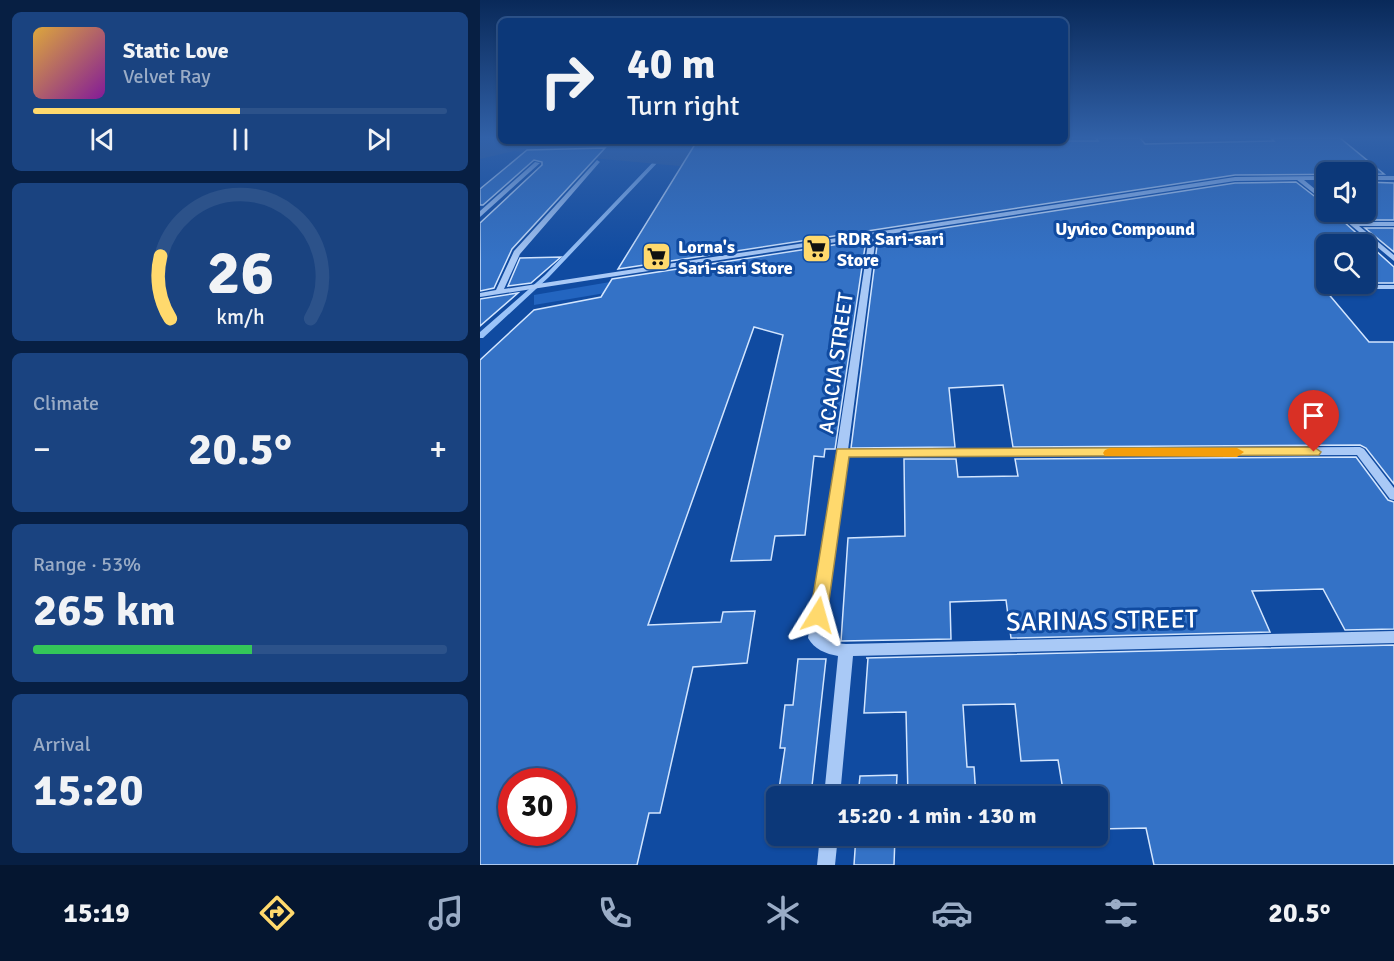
<!DOCTYPE html>
<meta charset="utf-8">
<style>
:root{--surface:#0c3879;--page:#1a4380;--text:#f1f3f6;--muted:#9aacc6;--line:#2c528a;--accent:#ffd96d}
body{margin:0;font-family:Signika,sans-serif;background:var(--page);color:var(--text);height:100vh;display:flex;flex-direction:column;font-size:22px;white-space:nowrap}
*{box-sizing:border-box;margin:0}
p{font-size:20px;color:var(--muted)}
.icon{flex:none;width:33px;height:33px;fill:none;stroke:currentColor;stroke-width:2;stroke-linecap:round;stroke-linejoin:round}
.map{position:relative;flex:1;overflow:hidden}
.sheet{display:flex;flex-direction:column;gap:12px;padding:12px;background:#071f43;width:480px}
.sheet>*{flex:none}
.guide{position:absolute;left:18px;top:18px;width:570px;height:126px;border-radius:9px;box-shadow:0 2px 4px #0004,0 0 0 2px var(--line);background:#0c3879;color:var(--text);overflow:hidden}
.buttons{position:absolute;left:836px;top:162px;display:grid;gap:12px}
.buttons a{display:grid;place-items:center;width:60px;height:60px;border-radius:9px;background:var(--surface);box-shadow:0 2px 4px #0004,0 0 0 2px var(--line);font-size:30px}
.speed{position:absolute;left:18px;top:768px;display:flex;gap:12px;font-size:30px;font-weight:700;text-align:center}
.speed>*{display:grid;place-content:center;width:78px;height:78px;border-radius:50%;background:var(--surface);box-shadow:0 2px 4px #0004,0 0 0 2px var(--line);line-height:1}
.speed .limit{border:9px solid #d22;background:#fff;color:#111}
.pin{position:absolute;display:grid;place-items:center;width:51px;height:51px;color:#fff;margin:-62px -26px;border-radius:50% 50% 50% 0;rotate:-45deg;box-shadow:0 0 6px #0007}
.pin .icon{rotate:45deg}
.me{position:absolute;width:66px;margin:-33px;rotate:8deg;stroke-linejoin:round;filter:drop-shadow(0 0 4px #0008)}
.turn{display:flex;align-items:center;gap:21px;height:126px;padding:0 30px;font-size:27px}
.turn .icon{width:78px;height:78px;stroke-width:2.5}
.turn b{display:block;font-size:42px;line-height:51px}
.big{font-size:45px;font-weight:800;line-height:1.1}
.sheet .tile{flex:1;display:flex;flex-direction:column;justify-content:center;gap:9px;min-width:0;padding:0 21px;border-radius:9px;background:var(--page)}
.sheet .dial{align-items:center;gap:0}
.dial svg{height:156px;overflow:visible;fill:none;stroke:var(--line);stroke-width:7;stroke-linecap:round;text-anchor:middle}
.dial text{fill:var(--text);stroke:none}
.song{display:flex;align-items:center;gap:18px}
.cover{width:72px;height:72px;border-radius:9px;background:linear-gradient(135deg,hsl(40 70% 55%),hsl(290 70% 35%))}
.played{height:6px;border-radius:3px;background:linear-gradient(90deg,var(--accent) 50%,var(--line) 50%)}
.keys{display:flex;justify-content:space-around;direction:ltr}
.heat{display:flex;justify-content:space-between;align-items:center;font-size:33px;direction:ltr}
.charge{height:9px;border-radius:4px;background:linear-gradient(90deg,#34c759 53%,var(--line) 0)}
.trip{position:absolute;left:286px;top:786px;width:342px;height:60px;border-radius:9px;background:var(--surface);box-shadow:0 2px 4px #0004,0 0 0 2px var(--line);font-weight:800;line-height:60px;text-align:center}
.tabs{display:flex;height:96px;justify-content:space-around;align-items:center;background:#051630;color:var(--muted)}
.tabs .icon{width:42px;height:42px}
.tabs .current{color:var(--accent)}
.tabs b{font-size:27px;color:var(--text)}
main{display:flex;flex:1;min-height:0}
.map>svg:first-child{display:block}
</style>
<main>
<section class="sheet">
<div class="tile">
<div class="song"><i class="cover"></i><div><b>Static Love</b><p>Velvet Ray</p></div></div>
<div class="played"></div>
<div class="keys"><svg class="icon" aria-label="previous" viewBox="0 0 24 24"><path d="M18 5L8 12l10 7zM5 5v14"/></svg><svg class="icon" aria-label="pause" viewBox="0 0 24 24"><path d="M8 5v14M16 5v14"/></svg><svg class="icon" aria-label="next" viewBox="0 0 24 24"><path d="M6 5l10 7-10 7zM19 5v14"/></svg></div>
</div>
<div class="tile dial"><svg viewBox="0 0 100 80">
<path d="M14 69A42 42 0 1 1 86 69"/>
<path d="M14 69A42 42 0 0 1 9 37" stroke="#ffd96d"/>
<text x="50" y="56" font-size="32" font-weight="700">26</text>
<text x="50" y="72" font-size="11">km/h</text>
</svg></div>
<div class="tile"><p>Climate</p>
<div class="heat"><a>−</a><b class="big">20.5°</b><a>+</a></div>
</div>
<div class="tile"><p>Range · 53%</p><b class="big">265 km</b><div class="charge"></div></div>
<div class="tile"><p>Arrival</p><b class="big">15:20</b></div>
</section>
<div class="map">
<svg width="914" height="865" viewBox="0 0 914 865">
<rect width="100%" height="100%" fill="#104ba1"/>
<!-- green -->
<polygon fill="#2365c0" points="171,275 173,285 54,305 54,295"/>
<g fill="none" stroke-linecap="round" stroke-linejoin="round">
<!-- stream -->
<polygon fill="#9bc4f9" fill-rule="evenodd" points="177,154 181,155 181,159 69,277 3,338 0,338 0,332 65,275 177,158"/>
<!-- river -->
<g fill="#295394" fill-rule="evenodd">
<polygon points="10,138 21,138 21,141 133,141 222,148 287,146 298,149 303,156 298,163 287,166 222,168 34,151 0,159 0,141"/>
<polygon points="585,138 765,138 761,144 750,147 585,156 574,154 570,147 574,141 585,141"/>
</g>
</g>
<!-- building -->
<g fill="#3472c6" stroke="#d2e5fe" stroke-width="1.5" fill-rule="evenodd">
<polygon points="616,138 660,138 665,144 794,141 791,138 860,138 904,174 755,175 138,269 217,141 618,141"/>
<polygon points="125,148 32,249 14,288 0,291 0,223 62,165 62,162 54,160 3,205 0,205 0,189 47,150"/>
<path d="M816 182 846 205V212H853L914 267V283H889L886 286 888 290 846 291 889 342H914V484L886 448 880 445 533 447 523 385 469 388 475 447 371 448 398 238 755 183ZM846 244H885V284H846Z"/>
<polygon points="885,182 914,183 914,220 875,220 864,212 885,212"/>
<polygon points="885,228 914,228 914,252"/>
<path d="M386 240 355 449H345L344 457 334 456 325 535 295 536 291 560 251 561 303 335 274 327 168 625 241 622 243 612 275 611 267 663 213 667 180 813H169L157 865H0V360L54 310 121 297 132 279ZM32 782H82V832H32Z"/>
<polygon points="81,257 51,283 28,286 40,258"/>
<polygon points="38,293 0,326 0,299"/>
<polygon points="876,457 908,500 914,502 914,629 865,630 843,589 772,591 790,632 531,638 526,600 470,602 471,639 361,641 368,538 425,536 424,459 476,459 478,477 538,476 535,459"/>
<polygon points="914,645 914,865 674,865 666,828 618,829 618,796 584,796 578,760 541,761 535,704 483,705 487,767 494,767 496,796 428,796 426,712 384,713 388,658 386,658"/>
<polygon points="318,659 346,659 331,795 298,796 305,748 300,748 305,705 313,705"/>
<polygon points="417,775 416,796 378,796 380,776"/>
<polygon points="376,836 415,836 414,865 374,865"/>
</g>
<g fill="none" stroke-linecap="round" stroke-linejoin="round">
<!-- minor -->
<g fill="#a9c9f6" fill-rule="evenodd">
<path d="M117 160 120 162 119 163 40 254 24 289 755 177 846 176V180H824L846 198V203L817 180 755 181 396 236 368 450 880 447 884 449 914 488V500L910 499 877 455 367 457 342 636 352 643 366 644 914 631V643L373 656 360 796H344L358 656C346 654 334 649 328 638L389 237 0 297V293L16 290 34 251Z"/>
<polygon points="55,162 60,163 0,217 0,211"/>
<rect x="885" y="176" width="29" height="4"/>
<polygon points="855,212 861,212 874,222 914,222 914,226 879,226 914,255 914,261"/>
<polygon points="889,285 914,285 914,289 892,289 888,287"/>
<polygon points="340,836 358,836 355,865 337,865"/>
</g>
</g>
<!-- sky -->
<linearGradient id="sky" x2="0" y2="1"><stop stop-color="#092959"/><stop offset="0.53" stop-color="#3161a8"/><stop offset="1" stop-color="#3161a8" stop-opacity="0"/></linearGradient>
<rect width="914" height="260" fill="url(#sky)"/>
<!-- route -->
<polygon fill="#ffd96d" stroke="#a68d47" stroke-width="1.5" points="834,447 841,452 839,455 369,457 347,615 345,620 338,622 332,620 330,615 357,449"/>
<!-- slow -->
<polygon fill="#f59e0b" points="630,448 757,448 764,452 757,457 625,456 623,453 625,450"/>
<!-- icons -->
<defs>
<symbol id="supermarket-square" viewBox="-11 -11 22 22"><rect x="-9" y="-9" width="18" height="18" rx="4" fill="#ffd96d" stroke="#104ba1"/><path d="M-6-5.5h2.5l.6 2H6L4.5 2H-2.5L-4.4-4H-6ZM-1.5 3.2a1.3 1.3 0 1 0 .1 0ZM3 3.2a1.3 1.3 0 1 0 .1 0Z" fill="#111"/></symbol>
</defs>
<g fill-rule="evenodd">
<use href="#supermarket-square" x="320" y="232" width="33" height="33"/>
<use href="#supermarket-square" x="160" y="240" width="33" height="33"/>
</g>
<g text-anchor="middle" stroke-width="6" stroke-linejoin="round" paint-order="stroke">
<!-- far-neighbourhood labels -->
<g font-size="18" font-weight="bold" fill="#fff" stroke="#104ba1">
<text x="645" y="235">Uyvico Compound</text>
</g>
<!-- far-poi labels -->
<g font-size="18" font-weight="bold" fill="#fff" stroke="#104ba1" text-anchor="start">
<text x="357" y="245">RDR Sari-sari<tspan x="357" dy="21">Store</tspan></text>
<text x="198" y="253">Lorna's<tspan x="198" dy="21">Sari-sari Store</tspan></text>
</g>
<!-- street labels -->
<g font-size="21" fill="#fff" stroke="#104ba1">
<text transform="translate(356 363) rotate(-82)" y="7">ACACIA STREET</text>
</g>
<!-- near-street labels -->
<g font-size="26" fill="#fff" stroke="#104ba1">
<text transform="translate(622 620) rotate(-1)" y="9">SARINAS STREET</text>
</g>
</g>
</svg>
<div class="buttons">
<a><svg class="icon" aria-label="sound" viewBox="0 0 24 24"><path d="M4 9h4l5-4v14l-5-4H4zM17 9q2 3 0 6"/></svg></a>
<a><svg class="icon" aria-label="search" viewBox="0 0 24 24"><circle cx="10" cy="10" r="6"/><path d="M15 15l6 6"/></svg></a>
</div>
<div class="speed"><div class="limit">30</div></div>
<div class="pin" style="left:834px;top:452px;background:#d93025"><svg class="icon" aria-label="arrive" viewBox="0 0 24 24"><path d="M6 21V4h12l-3 4 3 4H6"/></svg></div>
<svg class="me" style="left:338px;top:615px" viewBox="-20 -20 40 40"><path d="M0-17L14 15 0 8-14 15z" fill="#ffd96d" stroke="#fff" stroke-width="4"/></svg>
<div class="trip">15:20 · 1 min · 130 m</div>
<div class="guide">
<div class="turn"><svg class="icon" aria-label="right" viewBox="0 0 24 24"><path d="M7 20v-9h11M14 6l5 5-5 5"/></svg><div><b>40 m</b>Turn right</div></div>
</div>
</div>
</main>
<nav class="tabs">
<b>15:19</b>
<svg class="icon current" aria-label="directions" viewBox="0 0 24 24"><path d="M12 3l9 9-9 9-9-9zM9 14v-3h6M13 9l2 2-2 2"/></svg>
<svg class="icon" aria-label="music" viewBox="0 0 24 24"><path d="M9 18V5l10-2v13"/><circle cx="6" cy="18" r="3"/><circle cx="16" cy="16" r="3"/></svg>
<svg class="icon" aria-label="phone" viewBox="0 0 24 24"><path d="M5 4h4l2 5-3 2q2 4 5 5l2-3 5 2v4C11 20 4 13 5 4z"/></svg>
<svg class="icon" aria-label="climate" viewBox="0 0 24 24"><path d="M12 3v18M4 7l16 10M4 17L20 7"/></svg>
<svg class="icon" aria-label="car" viewBox="0 0 24 24"><path d="M5 17H2v-5l4-1 3-4h7l3 4 3 1v5h-3M9 17h6M6 11h13"/><circle cx="7" cy="17" r="2"/><circle cx="17" cy="17" r="2"/></svg>
<svg class="icon" aria-label="filters" viewBox="0 0 24 24"><path d="M4 7h16M4 17h16"/><circle cx="9" cy="7" r="2"/><circle cx="15" cy="17" r="2"/></svg>
<b>20.5°</b>
</nav>
